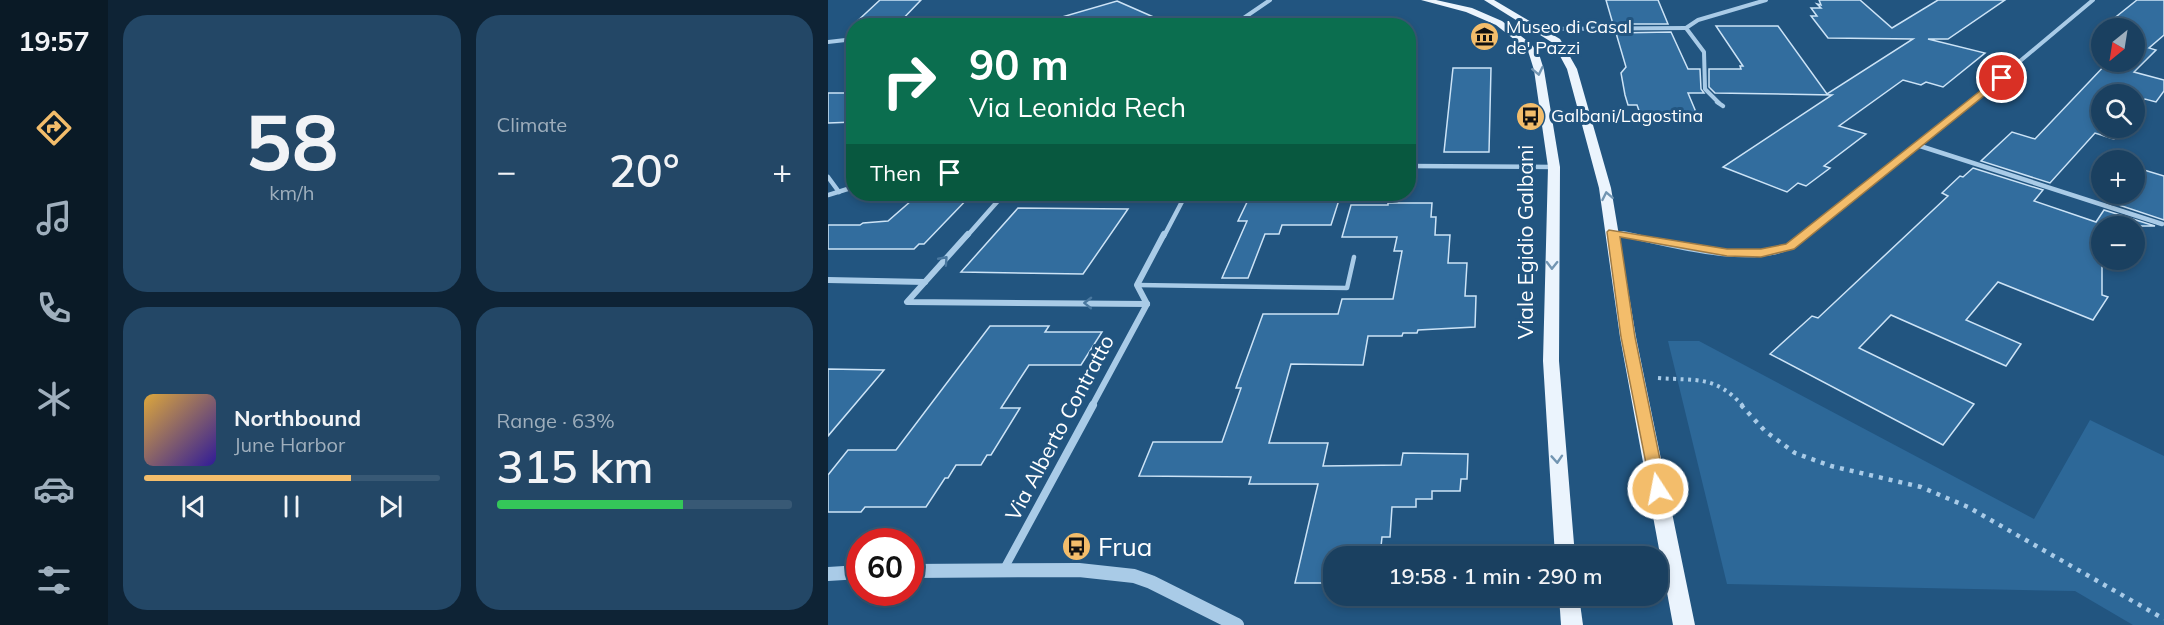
<!DOCTYPE html>
<meta charset="utf-8">
<style>
:root{--surface:#1a4060;--page:#234766;--text:#f1f3f6;--muted:#9fafbd;--line:#385975;--accent:#f3bd6b}
body{margin:0;font-family:Mulish,sans-serif;background:var(--page);color:var(--text);height:100vh;display:flex;flex-direction:column;font-size:22px;white-space:nowrap}
*{box-sizing:border-box;margin:0}
p{font-size:20px;color:var(--muted)}
.icon{flex:none;width:33px;height:33px;fill:none;stroke:currentColor;stroke-width:2;stroke-linecap:round;stroke-linejoin:round}
.map{position:relative;flex:1;overflow:hidden}
.sheet{display:flex;flex-direction:column;gap:15px;padding:15px;background:#0e2335;width:720px}
.sheet>*{flex:none}
.banner{position:absolute;left:18px;top:18px;width:570px;height:183px;border-radius:24px;box-shadow:0 3px 9px #0003,0 0 0 2px var(--line);background:#0b6e4f;color:#fff;overflow:hidden}
.needle{width:39px;rotate:210deg}
.buttons{position:absolute;left:1263px;top:18px;display:grid;gap:12px}
.buttons a{display:grid;place-items:center;width:54px;height:54px;border-radius:50%;background:var(--surface);box-shadow:0 3px 9px #0003,0 0 0 2px var(--line);font-size:30px}
.speed{position:absolute;left:18px;top:528px;display:flex;gap:12px;font-size:30px;font-weight:700;text-align:center}
.speed>*{display:grid;place-content:center;width:78px;height:78px;border-radius:50%;background:var(--surface);box-shadow:0 3px 9px #0003,0 0 0 2px var(--line);line-height:1}
.speed .limit{border:9px solid #d22;background:#fff;color:#111}
.pin{position:absolute;display:grid;place-items:center;width:51px;height:51px;color:#fff;margin:-26px;border:3px solid #fff;border-radius:50%;box-shadow:0 2px 6px #0007}
.me{position:absolute;width:66px;margin:-33px;rotate:349deg;stroke-linejoin:round;filter:drop-shadow(0 0 4px #0008)}
.turn{display:flex;align-items:center;gap:21px;height:126px;padding:0 24px;font-size:27px}
.turn .icon{width:78px;height:78px;stroke-width:2.5}
.turn b{display:block;font-size:42px;line-height:51px}
.then{display:flex;align-items:center;height:57px;padding:0 24px;background:#0003;gap:12px;font-size:22px}
.big{font-size:45px;font-weight:600;line-height:1.1}
.sheet .tile{flex:1;display:flex;flex-direction:column;justify-content:center;gap:9px;min-width:0;padding:0 21px;border-radius:24px;background:var(--page)}
.sheet .dial{align-items:center;gap:0}
.dial b{font-size:78px;line-height:1}
.song{display:flex;align-items:center;gap:18px}
.cover{width:72px;height:72px;border-radius:9px;background:linear-gradient(135deg,hsl(40 70% 55%),hsl(250 70% 35%))}
.played{height:6px;border-radius:3px;background:linear-gradient(90deg,var(--accent) 70%,var(--line) 70%)}
.keys{display:flex;justify-content:space-around;direction:ltr}
.heat{display:flex;justify-content:space-between;align-items:center;font-size:33px;direction:ltr}
.charge{height:9px;border-radius:4px;background:linear-gradient(90deg,#34c759 63%,var(--line) 0)}
.sheet .tiles{flex:1;display:grid;gap:15px;grid-template-columns:repeat(2,1fr)}
.trip{position:absolute;left:495px;top:546px;width:345px;height:60px;border-radius:24px;background:var(--surface);box-shadow:0 3px 9px #0003,0 0 0 2px var(--line);font-weight:600;line-height:60px;text-align:center}
main{display:flex;flex:1;min-height:0}
.dock{display:flex;flex-direction:column;width:108px;justify-content:space-around;align-items:center;background:#0a1a26;color:var(--muted)}
.dock .icon{width:42px;height:42px}
.dock .active{color:var(--accent)}
.dock b{font-size:27px;color:var(--text)}
.map>svg:first-child{display:block}
</style>
<main>
<nav class="dock">
<b>19:57</b>
<svg class="icon active" aria-label="directions" viewBox="0 0 24 24"><path d="M12 3l9 9-9 9-9-9zM9 14v-3h6M13 9l2 2-2 2"/></svg>
<svg class="icon" aria-label="music" viewBox="0 0 24 24"><path d="M9 18V5l10-2v13"/><circle cx="6" cy="18" r="3"/><circle cx="16" cy="16" r="3"/></svg>
<svg class="icon" aria-label="phone" viewBox="0 0 24 24"><path d="M5 4h4l2 5-3 2q2 4 5 5l2-3 5 2v4C11 20 4 13 5 4z"/></svg>
<svg class="icon" aria-label="climate" viewBox="0 0 24 24"><path d="M12 3v18M4 7l16 10M4 17L20 7"/></svg>
<svg class="icon" aria-label="car" viewBox="0 0 24 24"><path d="M5 17H2v-5l4-1 3-4h7l3 4 3 1v5h-3M9 17h6M6 11h13"/><circle cx="7" cy="17" r="2"/><circle cx="17" cy="17" r="2"/></svg>
<svg class="icon" aria-label="filters" viewBox="0 0 24 24"><path d="M4 7h16M4 17h16"/><circle cx="9" cy="7" r="2"/><circle cx="15" cy="17" r="2"/></svg>
</nav>
<section class="sheet">
<div class="tiles">
<div class="tile dial"><b>58</b><p>km/h</p></div>
<div class="tile"><p>Climate</p>
<div class="heat"><a>−</a><b class="big">20°</b><a>+</a></div>
</div>
<div class="tile">
<div class="song"><i class="cover"></i><div><b>Northbound</b><p>June Harbor</p></div></div>
<div class="played"></div>
<div class="keys"><svg class="icon" aria-label="previous" viewBox="0 0 24 24"><path d="M18 5L8 12l10 7zM5 5v14"/></svg><svg class="icon" aria-label="pause" viewBox="0 0 24 24"><path d="M8 5v14M16 5v14"/></svg><svg class="icon" aria-label="next" viewBox="0 0 24 24"><path d="M6 5l10 7-10 7zM19 5v14"/></svg></div>
</div>
<div class="tile"><p>Range · 63%</p><b class="big">315 km</b><div class="charge"></div></div>
</div>
</section>
<div class="map">
<svg width="1336" height="625" viewBox="0 0 1336 625">
<rect width="100%" height="100%" fill="#225580"/>
<!-- green -->
<polygon fill="#2d6898" points="840,341 871,341 1206,519 1262,420 1336,456 1336,625 1305,625 1247,591 899,584"/>
<!-- building -->
<g fill="#326d9e" stroke="#cce3f6" stroke-width="1.5">
<polygon points="52,0 93,0 68,26 24,26"/>
<polygon points="778,0 830,0 840,24 785,24"/>
<polygon points="991,0 1032,0 1064,28 1110,0 1177,0 1120,39 1100,39 1157,53 1115,87 1098,82 1093,85 1075,80 1011,126 1038,134 996,166 1002,168 978,186 970,183 959,192 895,167 1004,95 887,93 881,87 881,69 913,69 912,66 915,66 888,26 950,26 999,94 1085,39 1000,38 983,16 989,16 983,8 993,8 989,4 993,5"/>
<polygon points="1309,0 1336,0 1336,35 1321,48 1328,50 1306,72 1336,80 1336,91 1328,102 1317,99 1306,112 1306,94 1274,94 1274,128 1294,128 1286,139 1267,133 1222,183 1153,161 1184,132 1207,139 1280,62 1306,62 1306,28 1274,28"/>
<polygon points="289,1 346,26 228,26 235,22 234,17"/>
<polygon points="843,32 860,69 872,69 873,89 876,93 860,93 870,117 848,117 849,120 814,119 809,105 800,105 797,95 793,73 798,67 788,33"/>
<polygon points="625,68 663,68 661,152 616,152"/>
<polygon points="0,93 26,93 26,122 0,123"/>
<polygon points="1306,167 1336,176 1336,220 1282,202 1288,194 1306,194"/>
<polygon points="1145,168 1215,190 1206,201 1268,222 1276,210 1327,226 1274,226 1274,295 1280,297 1265,320 1170,282 1138,320 1193,344 1178,366 1063,315 1031,348 1146,404 1115,445 942,354 984,316 990,318 1120,196 1114,193 1132,176 1135,177"/>
<polygon points="111,194 144,194 96,244 91,244 86,249 0,249 0,225 32,225 35,223 60,221 83,201 95,201 102,195"/>
<polygon points="423,194 453,194 451,199 511,200 503,225 454,225 451,234 437,234 420,278 394,278 419,221 410,221"/>
<polygon points="560,203 604,203 603,217 608,217 607,235 622,235 620,263 639,263 637,296 648,296 647,327 590,330 589,333 575,333 574,336 540,336 535,365 463,364 441,443 500,443 495,466 573,465 575,453 640,454 639,479 633,479 632,491 604,491 604,499 588,499 588,507 564,507 562,537 554,537 552,556 506,556 506,583 467,583 490,484 421,484 423,477 311,476 325,442 394,442 413,388 408,388 435,314 510,314 514,299 565,299 574,251 566,251 569,237 514,237 523,205 560,205"/>
<polygon points="190,208 300,209 255,274 133,272"/>
<polygon points="162,326 221,326 217,332 274,332 253,365 201,365 173,408 192,408 163,455 159,455 153,465 128,465 120,478 117,478 98,507 37,507 33,512 0,512 0,475 20,450 68,450"/>
<polygon points="0,369 56,370 0,436"/>
</g>
<g fill="none" stroke-linecap="round" stroke-linejoin="round">
<!-- path-far1 -->
<path stroke="#a9cbe7" stroke-width="4" stroke-dasharray="3 4.5" stroke-linecap="butt" d="M830 378C869 381 887 375 915 406"/>
<!-- path -->
<polyline stroke="#a9cbe7" stroke-width="4.5" stroke-dasharray="4 6" stroke-linecap="butt" points="913,405 937,431 967,453 1003,466 1093,487 1140,507 1336,619"/>
<!-- service -->
<polyline stroke="#a9cbe7" stroke-width="4.5" points="309,285 519,288 526,257"/>
<!-- minor-far3 -->
<g stroke="#a9cbe7" stroke-width="4">
<polyline points="174,26 232,20"/>
<polyline points="404,26 442,0"/>
<polyline points="709,29 858,28"/>
<polyline points="0,42 26,39"/>
<polyline points="891,103 877,89 876,52 858,28 870,20 938,0"/>
<polyline points="1142,103 1265,0"/>
</g>
<!-- minor-far2 -->
<g stroke="#a9cbe7" stroke-width="4.5">
<polyline points="889,102 895,106"/>
<polyline points="1089,145 1334,224"/>
<polyline points="580,166 726,167"/>
<polyline points="0,177 11,192"/>
<polyline points="0,195 26,187"/>
<polyline points="785,232 802,236"/>
<polyline points="139,236 176,194"/>
<polyline points="336,236 358,194"/>
<polyline points="975,236 1144,102"/>
</g>
<!-- minor-far1 -->
<g stroke="#a9cbe7" stroke-width="6">
<polyline points="140,234 79,302 319,304"/>
<path d="M795 234C838 243 921 267 962 246 967 243 972 238 977 234"/>
<polyline points="0,280 97,282"/>
<polyline points="319,304 309,285 336,234"/>
<polyline points="264,406 319,304"/>
</g>
<!-- minor -->
<polyline stroke="#a9cbe7" stroke-width="8" points="176,569 265,405"/>
<!-- tertiary -->
<g stroke="#a9cbe7" stroke-width="14">
<polyline points="82,571 251,570 306,576 323,582 409,625"/>
<polyline points="0,574 32,572"/>
</g>
<!-- primary -->
<g fill="#ebf4fd" fill-rule="evenodd">
<polygon points="593,0 608,0 644,8 674,21 703,44 711,54 716,70 732,167 731,361 747,556 727,556 715,361 720,167 706,70 701,54 697,48 668,25 638,12"/>
<polygon points="656,0 666,0 732,39 749,69 783,188 808,337 867,625 845,625 792,337 771,188 739,69 725,43"/>
<polygon points="731,596 751,596 755,625 733,625"/>
</g>
</g>
<!-- one-way arrows -->
<defs><path id="oneway-chevron" d="M-2-3.5L2.5 0L-2 3.5" fill="none" stroke-width="1.6" stroke-linecap="round" stroke-linejoin="round" transform="scale(1.5)"/></defs>
<g stroke="#7295b2">
<use href="#oneway-chevron" transform="translate(710 71) rotate(78)"/>
<use href="#oneway-chevron" transform="translate(779 196) rotate(-101)"/>
<use href="#oneway-chevron" transform="translate(724 265) rotate(91)"/>
<use href="#oneway-chevron" transform="translate(729 459) rotate(86)"/>
</g>
<g stroke="#4a789f">
<use href="#oneway-chevron" transform="translate(116 260) rotate(-48)"/>
<use href="#oneway-chevron" transform="translate(260 303) rotate(-179)"/>
</g>
<!-- route -->
<polygon fill="#f3bd6b" stroke="#9e7b46" stroke-width="1.5" points="1171,76 1178,78 966,249 933,257 899,256 792,237 807,337 838,489 836,494 830,496 824,494 793,337 779,232 781,230 899,249 933,249 958,244"/>
<!-- icons -->
<defs>
<symbol id="museum-disc" viewBox="-11 -11 22 22"><circle r="9.5" fill="#f3bd6b" stroke="#225580"/><path d="M0-6L6-3V-2H-6V-3ZM-5-1h2V3h-2ZM-1-1h2V3h-2ZM3-1h2V3H3ZM-6 4H6V6H-6Z" fill="#111"/></symbol>
<symbol id="bus-disc" viewBox="-11 -11 22 22"><circle r="9.5" fill="#f3bd6b" stroke="#225580"/><path d="M-5-6H5V4H4V6H2V4H-2V6H-4V4H-5ZM-3.5-4V0h7V-4ZM-3.5 1.2v1.5H-2V1.2ZM2 1.2v1.5H3.5V1.2Z" fill="#111"/></symbol>
</defs>
<g fill-rule="evenodd">
<use href="#museum-disc" x="640" y="20" width="33" height="33"/>
<use href="#bus-disc" x="686" y="100" width="33" height="33"/>
<use href="#bus-disc" x="232" y="530" width="33" height="33"/>
</g>
<g text-anchor="middle" stroke-width="6" stroke-linejoin="round" paint-order="stroke">
<!-- far-poi labels -->
<g font-size="18" fill="#fff" stroke="#225580" text-anchor="start">
<text x="678" y="33">Museo di Casal<tspan x="678" dy="21">de' Pazzi</tspan></text>
<text x="723" y="122">Galbani/Lagostina</text>
</g>
<!-- street labels -->
<g font-size="21" fill="#fff" stroke="#225580">
<text transform="translate(698 242) rotate(-90)" y="7">Viale Egidio Galbani</text>
<text transform="translate(232 428) rotate(-62)" y="7">Via Alberto Contratto</text>
</g>
<!-- near-poi labels -->
<g font-size="26" fill="#fff" stroke="#225580" text-anchor="start">
<text x="270" y="556">Frua</text>
</g>
</g>
</svg>
<div class="buttons">
<a><svg class="needle" viewBox="-14 -14 28 28"><path d="M0-13l5 13h-10z" fill="#e53935"/><path d="M0 13l5-13h-10z" fill="#9fafbd"/></svg></a>
<a><svg class="icon" aria-label="search" viewBox="0 0 24 24"><circle cx="10" cy="10" r="6"/><path d="M15 15l6 6"/></svg></a>
<a>+</a>
<a>−</a>
</div>
<div class="speed"><div class="limit">60</div></div>
<div class="pin" style="left:1174px;top:78px;background:#d93025"><svg class="icon" aria-label="arrive" viewBox="0 0 24 24"><path d="M6 21V4h12l-3 4 3 4H6"/></svg></div>
<svg class="me" style="left:830px;top:489px" viewBox="-20 -20 40 40"><circle r="17" fill="#f3bd6b" stroke="#fff" stroke-width="3"/><path d="M0-11L8 9 0 5-8 9z" fill="#fff"/></svg>
<div class="trip">19:58 · 1 min · 290 m</div>
<div class="banner">
<div class="turn"><svg class="icon" aria-label="right" viewBox="0 0 24 24"><path d="M7 20v-9h11M14 6l5 5-5 5"/></svg><div><b>90 m</b>Via Leonida Rech</div></div>
<div class="then">Then<svg class="icon" aria-label="arrive" viewBox="0 0 24 24"><path d="M6 21V4h12l-3 4 3 4H6"/></svg></div>
</div>
</div>
</main>
